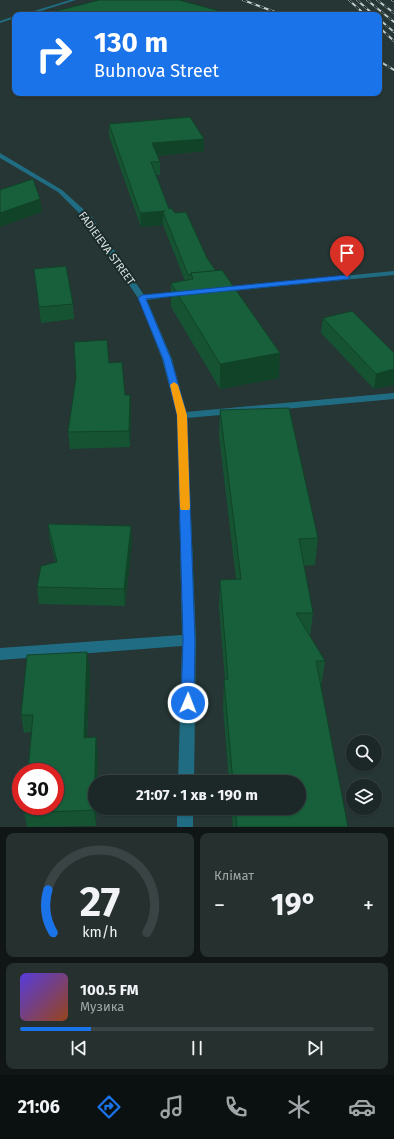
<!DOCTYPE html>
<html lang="uk">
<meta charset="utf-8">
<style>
:root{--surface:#1c2827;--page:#25302f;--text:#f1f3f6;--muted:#a0a6a7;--line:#3a4444;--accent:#1a73e8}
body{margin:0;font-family:"Fira Sans",sans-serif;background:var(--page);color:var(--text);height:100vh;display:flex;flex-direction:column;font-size:15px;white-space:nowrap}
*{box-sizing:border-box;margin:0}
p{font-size:13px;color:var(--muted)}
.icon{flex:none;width:22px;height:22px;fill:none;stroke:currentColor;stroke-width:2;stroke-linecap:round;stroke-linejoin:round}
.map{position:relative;height:827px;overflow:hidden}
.drawer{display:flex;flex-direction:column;gap:6px;padding:6px;background:#0f1615;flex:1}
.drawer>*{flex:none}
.banner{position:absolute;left:12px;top:12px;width:370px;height:84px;border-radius:8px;box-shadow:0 1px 3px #0004,0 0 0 1px var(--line);background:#1a73e8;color:#fff;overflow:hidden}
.tools{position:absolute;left:346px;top:735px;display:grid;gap:8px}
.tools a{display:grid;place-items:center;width:36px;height:36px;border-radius:50%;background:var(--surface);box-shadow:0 1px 3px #0004,0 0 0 1px var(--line);font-size:20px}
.speed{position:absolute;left:12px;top:763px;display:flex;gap:8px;font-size:20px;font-weight:700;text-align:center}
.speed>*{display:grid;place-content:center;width:52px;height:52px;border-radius:50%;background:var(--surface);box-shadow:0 1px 3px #0004,0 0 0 1px var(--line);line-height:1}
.speed .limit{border:6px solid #d22;background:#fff;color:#111}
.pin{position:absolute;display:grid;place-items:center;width:34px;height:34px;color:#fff;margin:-41px -17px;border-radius:50% 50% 50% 0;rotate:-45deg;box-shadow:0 0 4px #0007}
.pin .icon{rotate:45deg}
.me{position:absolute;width:44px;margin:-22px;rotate:1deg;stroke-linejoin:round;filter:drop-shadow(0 0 3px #0008)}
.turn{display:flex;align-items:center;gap:14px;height:84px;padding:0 16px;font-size:18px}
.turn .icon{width:52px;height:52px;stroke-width:2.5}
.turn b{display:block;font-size:28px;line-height:34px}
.big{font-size:30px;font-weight:700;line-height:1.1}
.drawer .widget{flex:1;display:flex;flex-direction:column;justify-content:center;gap:6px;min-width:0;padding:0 14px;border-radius:8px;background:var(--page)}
.drawer .dial{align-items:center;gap:0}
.dial svg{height:104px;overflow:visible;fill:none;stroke:var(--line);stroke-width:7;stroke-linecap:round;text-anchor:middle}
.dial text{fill:var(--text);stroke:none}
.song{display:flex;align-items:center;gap:12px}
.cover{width:48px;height:48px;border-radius:6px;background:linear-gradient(135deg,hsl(250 70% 55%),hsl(20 70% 35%))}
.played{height:4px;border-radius:2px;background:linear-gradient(90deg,var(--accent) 20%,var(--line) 20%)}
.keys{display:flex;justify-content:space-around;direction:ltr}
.heat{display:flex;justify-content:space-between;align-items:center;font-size:22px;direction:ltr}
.drawer .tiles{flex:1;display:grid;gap:6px;grid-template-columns:1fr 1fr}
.widget:last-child{grid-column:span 2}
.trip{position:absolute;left:88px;top:775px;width:218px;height:40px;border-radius:20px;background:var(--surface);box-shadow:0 1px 3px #0004,0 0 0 1px var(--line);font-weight:700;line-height:40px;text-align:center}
.menu{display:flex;height:64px;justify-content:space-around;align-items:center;background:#0b1010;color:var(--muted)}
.menu .icon{width:28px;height:28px}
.menu .current{color:var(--accent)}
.menu b{font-size:18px;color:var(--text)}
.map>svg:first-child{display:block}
</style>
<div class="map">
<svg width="394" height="827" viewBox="0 0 394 827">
<rect width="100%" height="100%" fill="#253634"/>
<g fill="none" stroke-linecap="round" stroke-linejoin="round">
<!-- minor -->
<g fill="#206d83" fill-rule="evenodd">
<polygon points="70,0 76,0 28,15 21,15"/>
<polygon points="15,16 15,18 0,23 0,21"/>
<polygon points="0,153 62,190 91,216 144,295 187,291 188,293 187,295 184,295 147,300 172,359 186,412 394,393 394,399 187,418 196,640 194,782 178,782 182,646 0,660 0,648 182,635 177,415 162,359 138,298 85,219 58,192 0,158"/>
<polygon points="394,271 394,275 222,292 218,290 222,288"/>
<rect x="177" y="808" width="16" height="19"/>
</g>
<defs>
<g id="rail">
<polyline points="243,0 283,15"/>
<polyline points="349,0 361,11"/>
<polyline points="357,0 374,15"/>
<polyline points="367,0 394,22"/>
<polyline points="377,0 394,13"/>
<polyline points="392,0 394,1"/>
<polyline points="379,19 394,32"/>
<polyline points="379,27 394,41"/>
<polyline points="379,61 394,70"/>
</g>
</defs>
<!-- rail casing -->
<use href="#rail" stroke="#c1cccb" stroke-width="2"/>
<!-- rail -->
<use href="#rail" stroke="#1b2c2a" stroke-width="1.5" stroke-dasharray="4.5" stroke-linecap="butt"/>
</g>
<!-- wall -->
<g fill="#155333">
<polygon points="109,124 204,151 157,156 160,162 160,175 156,175 169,209 207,258 279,378 220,389 171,307 171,283 185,281 163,225 141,227 109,136"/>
<polygon points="34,269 73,304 74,319 41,323"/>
<polygon points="323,318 394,353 374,389 321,333"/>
<polygon points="109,363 125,395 130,395 131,411 130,447 70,449 68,432"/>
<polygon points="220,410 318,538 315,565 304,566 313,613 310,637 325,661 321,688 348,827 233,827 231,808 299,808 299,782 229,782 223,707 224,680 225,680 219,607 220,580 236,579 219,436"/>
<polygon points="48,524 131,526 132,543 125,606 39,604 37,587 56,563 50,541"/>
<polygon points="90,669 87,738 96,737 98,754 96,826 27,827 24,813 31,732 24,733 21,715"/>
</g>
<!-- shaded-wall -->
<g fill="#114329">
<polygon points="204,139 204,151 152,156 152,143"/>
<polygon points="40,199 42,212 0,227 0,213"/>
<polygon points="165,211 163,212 163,225 141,227 140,213"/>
<polygon points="280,353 279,378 220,389 220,364"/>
<polygon points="394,369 394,385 374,389 376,374"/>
<polygon points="130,395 131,411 130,447 129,431"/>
<polygon points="131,526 132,543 125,606 124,589"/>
<polygon points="87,652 90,669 86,755 84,738"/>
<polygon points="96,737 98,754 97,782 95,782 95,808 96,808 96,826 94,810"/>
</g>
<!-- building -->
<g fill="#18603b" stroke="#114329">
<polygon points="99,0 179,0 231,14 227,15 41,15"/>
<polygon points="190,117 204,139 152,143 160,162 151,162 169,209 171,208 175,213 186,212 207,258 216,271 191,273 191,274 188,275 163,212 165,211 140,213 109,124"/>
<polygon points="33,179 40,199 0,213 0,190"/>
<polygon points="66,266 73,304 39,307 34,269"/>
<polygon points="222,270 280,353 220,364 171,283 193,279 191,273"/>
<polygon points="352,311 394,353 394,369 376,374 323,318"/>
<polygon points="107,340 109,363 122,362 125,395 130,395 129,431 68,432 76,377 74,342"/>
<polygon points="289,408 318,538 299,539 313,613 296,613 325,661 316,661 348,827 237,827 235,808 299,808 299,782 233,782 224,680 228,679 220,580 241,579 220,410"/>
<polygon points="48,524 131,526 124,589 37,587 41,566 57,562"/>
<polygon points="87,652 84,738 96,737 94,810 24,813 24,806 55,806 55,772 28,772 33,715 21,715 27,655"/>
</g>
<!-- route -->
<polygon fill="#1a73e8" stroke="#114b97" points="347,275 350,277 349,279 146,299 171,359 187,415 195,640 194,703 192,707 188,709 183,707 181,703 183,640 177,415 163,359 138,298 142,295"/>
<!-- slow -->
<polygon fill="#f59e0b" points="174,382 178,385 187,415 190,508 189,510 181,510 180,508 177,415 170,385"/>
<g text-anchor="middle" stroke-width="4" stroke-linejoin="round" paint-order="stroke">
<!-- street labels -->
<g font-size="11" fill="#dbe5e4" stroke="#1b2c2a">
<text transform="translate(107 248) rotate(54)" y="4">FADIEIEVA STREET</text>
</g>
</g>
</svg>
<div class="tools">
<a><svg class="icon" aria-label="search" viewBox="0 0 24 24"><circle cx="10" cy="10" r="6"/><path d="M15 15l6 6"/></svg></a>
<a><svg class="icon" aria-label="layers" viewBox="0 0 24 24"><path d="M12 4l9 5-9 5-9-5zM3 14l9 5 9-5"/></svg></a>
</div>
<div class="speed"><div class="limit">30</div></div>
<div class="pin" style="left:347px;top:277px;background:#d93025"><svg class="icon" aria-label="arrive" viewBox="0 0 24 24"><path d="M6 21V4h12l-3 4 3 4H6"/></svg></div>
<svg class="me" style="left:188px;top:703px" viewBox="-20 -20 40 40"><circle r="17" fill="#1a73e8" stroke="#fff" stroke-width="3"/><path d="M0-11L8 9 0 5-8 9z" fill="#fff"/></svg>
<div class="trip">21:07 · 1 хв · 190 m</div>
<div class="banner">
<div class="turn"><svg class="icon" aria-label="right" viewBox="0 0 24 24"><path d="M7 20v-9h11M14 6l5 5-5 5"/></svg><div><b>130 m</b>Bubnova Street</div></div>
</div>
</div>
<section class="drawer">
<div class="tiles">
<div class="widget dial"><svg viewBox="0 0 100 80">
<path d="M14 69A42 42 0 1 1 86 69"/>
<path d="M14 69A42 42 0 0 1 10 36" stroke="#1a73e8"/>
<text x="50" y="56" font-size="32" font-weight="700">27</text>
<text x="50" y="72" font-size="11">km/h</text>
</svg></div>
<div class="widget"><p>Клімат</p>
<div class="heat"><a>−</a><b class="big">19°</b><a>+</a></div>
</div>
<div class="widget">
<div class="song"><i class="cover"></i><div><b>100.5 FM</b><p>Музика</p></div></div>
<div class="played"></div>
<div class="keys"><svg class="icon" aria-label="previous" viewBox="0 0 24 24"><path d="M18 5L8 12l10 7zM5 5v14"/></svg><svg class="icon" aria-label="pause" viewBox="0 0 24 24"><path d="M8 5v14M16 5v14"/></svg><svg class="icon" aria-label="next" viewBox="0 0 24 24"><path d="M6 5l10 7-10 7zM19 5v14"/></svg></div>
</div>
</div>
</section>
<nav class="menu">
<b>21:06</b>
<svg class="icon current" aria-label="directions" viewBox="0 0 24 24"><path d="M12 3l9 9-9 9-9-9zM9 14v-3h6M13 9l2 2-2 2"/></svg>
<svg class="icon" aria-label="music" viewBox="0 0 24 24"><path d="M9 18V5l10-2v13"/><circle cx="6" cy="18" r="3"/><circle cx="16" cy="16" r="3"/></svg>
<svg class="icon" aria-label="phone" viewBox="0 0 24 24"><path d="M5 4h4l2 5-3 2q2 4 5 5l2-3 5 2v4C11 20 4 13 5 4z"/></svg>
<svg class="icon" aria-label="climate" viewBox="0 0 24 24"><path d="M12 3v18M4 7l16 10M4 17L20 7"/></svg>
<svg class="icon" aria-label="car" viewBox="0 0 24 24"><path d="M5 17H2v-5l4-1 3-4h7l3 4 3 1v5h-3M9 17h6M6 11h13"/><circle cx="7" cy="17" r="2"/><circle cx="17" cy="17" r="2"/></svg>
</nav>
